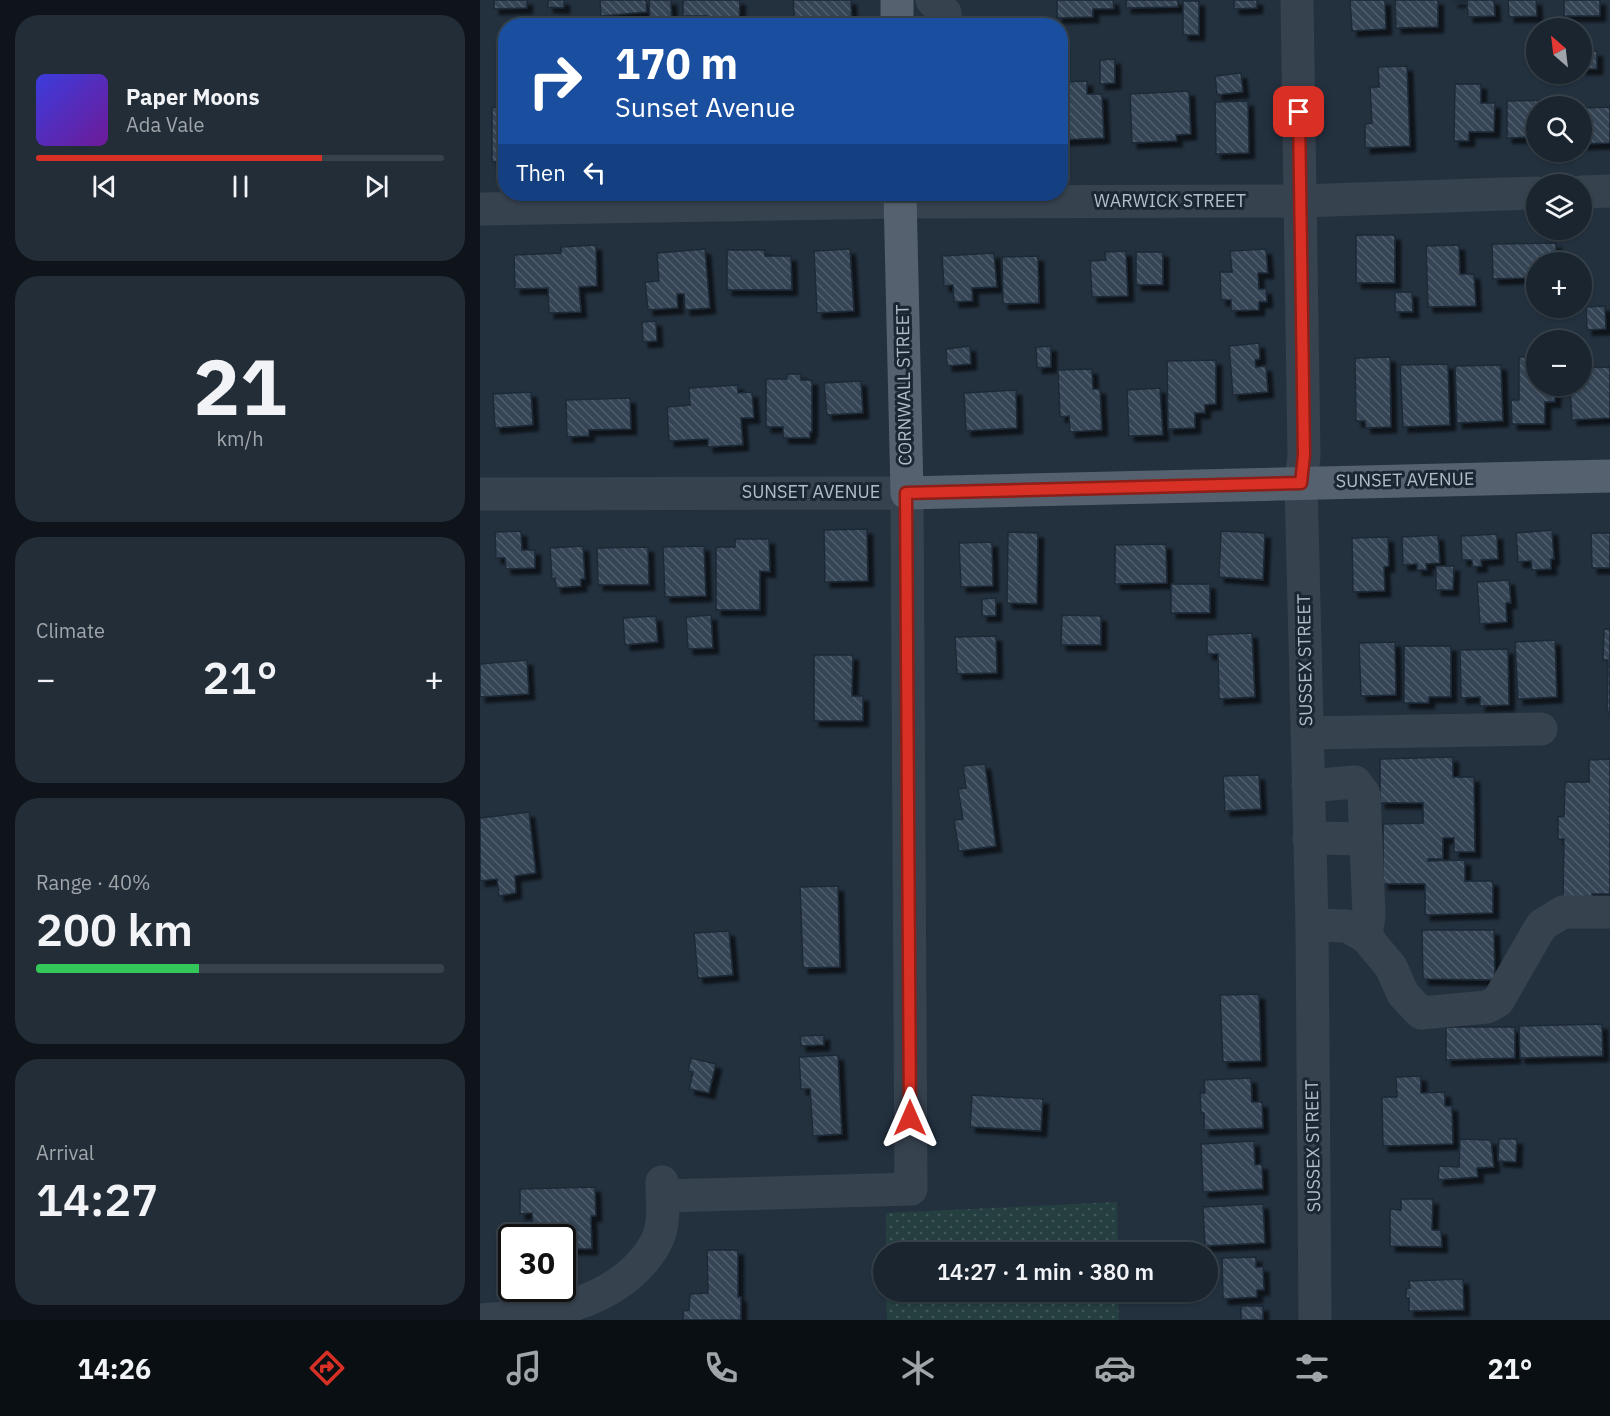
<!DOCTYPE html>
<meta charset="utf-8">
<style>
:root{--surface:#1a252f;--page:#232d37;--text:#f1f3f6;--muted:#9fa5aa;--line:#38424b;--accent:#d93025}
body{margin:0;font-family:"IBM Plex Sans",sans-serif;background:var(--page);color:var(--text);height:100vh;display:flex;flex-direction:column;font-size:22px;white-space:nowrap}
*{box-sizing:border-box;margin:0}
p{font-size:20px;color:var(--muted)}
.icon{flex:none;width:33px;height:33px;fill:none;stroke:currentColor;stroke-width:2;stroke-linecap:round;stroke-linejoin:round}
.map{position:relative;flex:1;overflow:hidden}
.drawer{display:flex;flex-direction:column;gap:15px;padding:15px;background:#0e141a;width:480px}
.drawer>*{flex:none}
.hud{position:absolute;left:18px;top:18px;width:570px;height:183px;border-radius:24px;box-shadow:0 2px 4px #0004,0 0 0 2px var(--line);background:#1a4fa0;color:#fff;overflow:hidden}
.needle{width:39px;rotate:332deg}
.controls{position:absolute;left:1046px;top:18px;display:grid;gap:12px}
.controls a{display:grid;place-items:center;width:66px;height:66px;border-radius:50%;background:var(--surface);box-shadow:0 2px 4px #0004,0 0 0 2px var(--line);font-size:30px}
.speed{position:absolute;left:18px;top:1224px;display:flex;gap:12px;font-size:30px;font-weight:700;text-align:center}
.speed>*{display:grid;place-content:center;width:78px;height:78px;border-radius:50%;background:var(--surface);box-shadow:0 2px 4px #0004,0 0 0 2px var(--line);line-height:1}
.speed .limit{border:3px solid #111;border-radius:9px;background:#fff;color:#111}
.pin{position:absolute;display:grid;place-items:center;width:51px;height:51px;color:#fff;margin:-26px;border-radius:12px;box-shadow:0 3px 9px #0006}
.me{position:absolute;width:66px;margin:-33px;rotate:0deg;stroke-linejoin:round;filter:drop-shadow(0 0 4px #0008)}
.turn{display:flex;align-items:center;gap:21px;height:126px;padding:0 18px;font-size:27px}
.turn .icon{width:78px;height:78px;stroke-width:2.5}
.turn b{display:block;font-size:42px;line-height:51px}
.then{display:flex;align-items:center;height:57px;padding:0 18px;background:#0003;gap:12px;font-size:22px}
.big{font-size:45px;font-weight:600;line-height:1.1}
.drawer .widget{flex:1;display:flex;flex-direction:column;justify-content:center;gap:9px;min-width:0;padding:0 21px;border-radius:24px;background:var(--page)}
.drawer .dial{align-items:center;gap:0}
.dial b{font-size:78px;line-height:1}
.song{display:flex;align-items:center;gap:18px}
.cover{width:72px;height:72px;border-radius:9px;background:linear-gradient(135deg,hsl(240 70% 55%),hsl(280 70% 35%))}
.played{height:6px;border-radius:3px;background:linear-gradient(90deg,var(--accent) 70%,var(--line) 70%)}
.keys{display:flex;justify-content:space-around;direction:ltr}
.heat{display:flex;justify-content:space-between;align-items:center;font-size:33px;direction:ltr}
.charge{height:9px;border-radius:4px;background:linear-gradient(90deg,#34c759 40%,var(--line) 0)}
.trip{position:absolute;left:393px;top:1242px;width:345px;height:60px;border-radius:30px;background:var(--surface);box-shadow:0 2px 4px #0004,0 0 0 2px var(--line);font-weight:600;line-height:60px;text-align:center}
.dock{display:flex;height:96px;justify-content:space-around;align-items:center;background:#0a0f13;color:var(--muted)}
.dock .icon{width:42px;height:42px}
.dock .on{color:var(--accent)}
.dock b{font-size:27px;color:var(--text)}
main{display:flex;flex:1;min-height:0}
.map>svg:first-child{display:block}
</style>
<main>
<section class="drawer">
<div class="widget">
<div class="song"><i class="cover"></i><div><b>Paper Moons</b><p>Ada Vale</p></div></div>
<div class="played"></div>
<div class="keys"><svg class="icon" aria-label="previous" viewBox="0 0 24 24"><path d="M18 5L8 12l10 7zM5 5v14"/></svg><svg class="icon" aria-label="pause" viewBox="0 0 24 24"><path d="M8 5v14M16 5v14"/></svg><svg class="icon" aria-label="next" viewBox="0 0 24 24"><path d="M6 5l10 7-10 7zM19 5v14"/></svg></div>
</div>
<div class="widget dial"><b>21</b><p>km/h</p></div>
<div class="widget"><p>Climate</p>
<div class="heat"><a>−</a><b class="big">21°</b><a>+</a></div>
</div>
<div class="widget"><p>Range · 40%</p><b class="big">200 km</b><div class="charge"></div></div>
<div class="widget"><p>Arrival</p><b class="big">14:27</b></div>
</section>
<div class="map">
<svg width="1130" height="1320" viewBox="0 0 1130 1320">
<defs>
<pattern id="grass-dots" width="8" height="8" patternUnits="userSpaceOnUse" patternTransform="scale(1.5)"><rect width="8" height="8" fill="#253e40"/><path d="M2 2h.1M6 6h.1" fill="none" stroke="#42585a" stroke-width="1.8" stroke-linecap="round"/></pattern>
<pattern id="building-back-hatch" width="6" height="6" patternUnits="userSpaceOnUse" patternTransform="scale(1.5)"><rect width="6" height="6" fill="#354555"/><path d="M-1 5l2 2M0 0l6 6M5-1l2 2" fill="none" stroke="#505e6c"/></pattern>
<filter id="shadow"><feDropShadow dx="5.5" dy="5.5" stdDeviation="1.5" flood-color="#0009"/></filter>
</defs>
<rect width="100%" height="100%" fill="#23313f"/>
<!-- grass -->
<g fill="url(#grass-dots)">
<polygon points="637,1202 638,1252 406,1252 406,1213"/>
<polygon points="406,1292 638,1292 639,1320 407,1320"/>
</g>
<!-- building -->
<g fill="url(#building-back-hatch)" stroke="#1e2936" stroke-width="1.5" filter="url(#shadow)">
<polygon points="14,0 47,0 47,8 14,9"/>
<polygon points="68,0 84,0 84,8 68,7"/>
<polygon points="120,0 166,0 167,12 121,16"/>
<polygon points="169,0 191,0 192,26 170,26"/>
<polygon points="203,0 260,0 259,26 226,26 227,16 203,16"/>
<polygon points="313,0 371,0 372,26 315,26"/>
<polygon points="577,0 633,0 634,9 613,9 613,17 577,18"/>
<polygon points="646,0 698,0 698,7 646,8"/>
<polygon points="754,0 777,0 777,8 754,9"/>
<polygon points="870,0 905,0 906,29 872,31"/>
<polygon points="915,0 958,0 958,27 916,28"/>
<polygon points="973,0 1014,0 1015,16 988,17 987,1 973,2"/>
<polygon points="1028,0 1056,0 1057,16 1029,17"/>
<rect x="1084" y="0" width="36" height="16"/>
<rect x="703" y="1" width="16" height="34"/>
<polygon points="547,19 547,26 507,26 507,20"/>
<polygon points="61,20 61,26 43,26 42,21"/>
<polygon points="1117,51 1117,69 1101,69 1101,52"/>
<polygon points="635,59 635,83 620,84 620,60"/>
<polygon points="927,66 930,146 885,148 885,124 892,123 890,87 899,87 898,67"/>
<polygon points="761,73 763,92 737,95 735,76"/>
<polygon points="607,81 607,94 622,94 624,138 581,140 580,82"/>
<polygon points="975,84 1001,84 1001,103 1015,103 1014,132 989,132 989,141 974,141"/>
<polygon points="709,91 711,134 696,135 697,141 652,143 650,94"/>
<polygon points="1077,100 1077,106 1056,106 1056,137 1027,138 1027,101"/>
<polygon points="768,101 769,153 736,154 735,102"/>
<rect x="12" y="107" width="14" height="55"/>
<polygon points="1130,107 1130,143 1101,144 1101,108"/>
<rect x="876" y="235" width="39" height="48"/>
<polygon points="1076,243 1076,262 1056,262 1056,294 1048,294 1047,278 1013,279 1012,244"/>
<polygon points="116,245 117,286 99,287 101,312 69,313 68,288 35,289 34,255 81,253 81,247"/>
<polygon points="979,245 980,274 994,274 996,306 948,307 946,246"/>
<polygon points="225,249 230,308 205,310 204,294 197,294 198,308 168,310 165,282 179,281 177,253"/>
<polygon points="370,249 374,311 337,313 334,251"/>
<polygon points="786,249 788,273 778,273 779,289 786,289 787,302 779,302 779,310 751,311 751,300 741,300 740,272 752,272 750,251"/>
<polygon points="247,250 285,250 285,256 311,256 312,290 247,290"/>
<polygon points="646,251 648,296 612,297 610,261 626,260 625,252"/>
<rect x="656" y="252" width="27" height="33"/>
<polygon points="514,253 517,287 492,288 493,301 474,302 473,285 464,286 462,256"/>
<polygon points="558,256 559,303 523,304 522,257"/>
<polygon points="915,292 932,292 933,312 915,312"/>
<polygon points="1125,306 1126,329 1107,330 1106,307"/>
<polygon points="176,321 177,341 163,342 162,322"/>
<polygon points="779,343 780,359 775,360 776,367 786,366 788,392 753,395 749,346"/>
<polygon points="490,346 491,364 467,366 466,349"/>
<polygon points="571,346 571,367 557,368 556,347"/>
<polygon points="910,357 911,427 886,428 885,421 876,421 875,358"/>
<polygon points="1039,357 1056,357 1056,386 1075,386 1075,402 1065,402 1065,424 1032,424 1031,400 1039,400"/>
<polygon points="736,360 736,404 725,405 725,413 715,413 715,428 688,429 687,361"/>
<polygon points="968,364 970,425 923,427 920,365"/>
<polygon points="1021,365 1023,421 977,423 975,366"/>
<polygon points="1130,367 1130,418 1092,420 1090,386 1101,386 1101,368"/>
<polygon points="612,369 613,389 620,389 622,430 590,432 589,416 580,417 578,370"/>
<polygon points="307,374 321,374 321,380 332,380 332,432 330,432 330,438 303,438 303,427 286,427 286,379 307,379"/>
<polygon points="381,381 383,413 347,415 344,383"/>
<polygon points="258,385 258,393 272,392 274,418 261,418 263,445 228,447 228,439 189,441 187,407 210,405 209,388"/>
<polygon points="680,388 683,435 649,436 647,390"/>
<polygon points="536,390 537,428 486,431 484,393"/>
<polygon points="51,392 53,425 15,428 13,394"/>
<polygon points="150,398 151,429 109,430 109,436 87,437 86,400"/>
<polygon points="387,529 388,581 345,582 344,530"/>
<polygon points="1072,530 1074,559 1071,559 1071,569 1052,570 1051,561 1038,562 1036,533"/>
<polygon points="41,531 42,550 55,550 55,568 26,569 25,558 16,558 15,532"/>
<polygon points="741,531 785,533 783,580 739,577"/>
<polygon points="528,532 558,533 557,604 527,603"/>
<polygon points="1111,533 1130,533 1130,568 1112,568"/>
<polygon points="1017,534 1018,559 1001,560 1002,566 992,567 992,560 982,560 981,536"/>
<polygon points="958,535 960,563 946,564 947,570 937,570 937,564 923,565 922,537"/>
<polygon points="908,537 909,566 904,567 905,591 873,592 872,538"/>
<polygon points="255,539 289,539 290,572 280,571 280,610 236,610 236,547 255,547"/>
<polygon points="512,542 513,586 481,587 479,543"/>
<polygon points="686,544 687,583 635,584 635,545"/>
<polygon points="103,546 105,579 101,579 101,586 76,588 75,578 72,579 70,548"/>
<polygon points="224,546 226,596 185,597 183,547"/>
<polygon points="168,547 169,585 118,585 117,548"/>
<polygon points="956,566 974,566 973,590 956,590"/>
<polygon points="1029,580 1031,603 1026,603 1027,622 1000,624 997,582"/>
<rect x="691" y="584" width="39" height="29"/>
<polygon points="516,598 516,616 502,616 502,599"/>
<polygon points="231,615 233,648 208,649 206,617"/>
<polygon points="582,615 621,616 621,645 581,645"/>
<polygon points="176,616 178,642 145,645 143,618"/>
<polygon points="1124,629 1130,629 1130,712 1127,712 1128,660 1123,660"/>
<polygon points="772,633 775,697 739,699 738,654 727,654 727,635"/>
<polygon points="516,636 517,673 477,674 475,637"/>
<polygon points="1075,640 1077,697 1038,699 1035,642"/>
<polygon points="915,642 916,695 881,696 879,643"/>
<polygon points="924,646 971,646 971,697 949,697 949,703 924,703"/>
<polygon points="1028,649 1029,705 1000,706 1000,697 981,698 980,650"/>
<polygon points="334,655 373,655 372,696 383,696 383,721 334,721"/>
<polygon points="47,660 49,694 0,697 0,664"/>
<polygon points="973,757 973,777 994,777 995,852 974,852 974,838 963,838 963,859 948,859 948,861 985,860 985,881 1013,881 1013,913 945,915 945,884 903,884 903,824 943,823 943,803 900,803 900,759"/>
<polygon points="1130,759 1130,894 1112,894 1112,901 1083,901 1084,839 1078,839 1078,817 1084,816 1085,782 1109,782 1109,760"/>
<polygon points="505,764 516,846 479,851 474,820 483,819 478,789 486,788 483,766"/>
<polygon points="779,775 781,809 745,811 743,776"/>
<polygon points="49,812 56,873 35,876 36,893 19,896 17,879 0,881 0,818"/>
<polygon points="358,886 360,967 323,968 320,887"/>
<polygon points="942,930 1014,930 1015,980 943,979"/>
<polygon points="249,931 253,975 218,978 214,933"/>
<polygon points="779,994 781,1061 743,1062 740,995"/>
<polygon points="1122,1024 1123,1056 1040,1058 1039,1026"/>
<polygon points="966,1027 1035,1027 1035,1058 966,1060"/>
<polygon points="344,1035 344,1045 321,1046 320,1036"/>
<polygon points="358,1055 362,1134 333,1136 330,1089 321,1089 319,1057"/>
<polygon points="211,1058 236,1064 229,1093 209,1089 213,1072 208,1071"/>
<polygon points="941,1076 941,1093 965,1092 965,1106 972,1106 973,1144 903,1146 902,1097 917,1097 916,1077"/>
<polygon points="771,1078 772,1102 782,1102 783,1128 724,1130 724,1113 721,1113 720,1093 725,1093 724,1080"/>
<polygon points="492,1095 563,1099 561,1131 490,1127"/>
<polygon points="980,1139 1011,1140 1014,1167 997,1168 998,1177 958,1180 959,1166 979,1167"/>
<polygon points="1019,1139 1037,1139 1036,1162 1018,1161"/>
<polygon points="774,1141 775,1165 782,1164 783,1189 723,1192 721,1144"/>
<polygon points="115,1187 116,1216 111,1216 112,1249 82,1249 82,1238 64,1238 64,1228 53,1228 52,1213 40,1214 40,1189"/>
<polygon points="921,1199 953,1199 952,1230 961,1230 962,1247 910,1246 910,1209 921,1210"/>
<polygon points="783,1204 785,1243 725,1246 723,1207"/>
<polygon points="227,1250 258,1250 258,1297 261,1297 261,1320 203,1320 203,1311 209,1310 210,1294 228,1293"/>
<polygon points="776,1257 776,1267 783,1267 784,1290 777,1290 777,1297 743,1299 742,1258"/>
<polygon points="983,1279 984,1310 929,1311 929,1298 926,1298 926,1289 930,1288 929,1281"/>
<rect x="761" y="1306" width="22" height="14"/>
</g>
<g fill="none" stroke-linecap="round" stroke-linejoin="round">
<!-- minor -->
<g stroke="#37424f" stroke-width="33">
<polyline points="452,0 465,13 466,26"/>
<polyline points="817,0 824,455 821,483 832,925 835,1320"/>
<polyline points="1101,192 1130,191"/>
<polyline points="0,209 420,202 821,201 1056,193"/>
<polyline points="0,494 427,493 431,1189 182,1196"/>
<polyline points="827,733 1061,729"/>
<polyline points="828,786 875,782 884,794 889,915 886,937"/>
<polyline points="829,838 886,839"/>
<polyline points="832,925 867,926 886,937 911,967 923,994 941,1013 1007,1007 1018,1001 1057,933 1062,925 1083,912 1130,912"/>
<path d="M0 1320C58 1316 125 1307 164 1260 171 1252 177 1243 180 1232 185 1216 182 1198 182 1182"/>
</g>
<!-- major -->
<g stroke="#55616f" stroke-width="33">
<polyline points="417,0 417,26"/>
<polyline points="420,194 427,493 1130,476"/>
</g>
</g>
<g fill="none" stroke-linecap="round" stroke-linejoin="round">
<defs>
<polyline id="route" points="430,1118 426,493 821,483 824,455 819,112"/>
</defs>
<!-- route casing -->
<use href="#route" stroke="#8d1f18" stroke-width="15"/>
<!-- route -->
<use href="#route" stroke="#d93025" stroke-width="10"/>
</g>
<g text-anchor="middle" stroke-width="6" stroke-linejoin="round" paint-order="stroke">
<!-- street labels -->
<g font-size="18" fill="#b3bdca" stroke="#1c2734">
<text x="690" y="207">WARWICK STREET</text>
<text transform="translate(424 385) rotate(-91)" y="6">CORNWALL STREET</text>
<text transform="translate(925 480) rotate(-1)" y="6">SUNSET AVENUE</text>
<text x="331" y="498">SUNSET AVENUE</text>
<text transform="translate(825 660) rotate(-91)" y="6">SUSSEX STREET</text>
<text transform="translate(833 1146) rotate(-91)" y="6">SUSSEX STREET</text>
</g>
</g>
</svg>
<div class="controls">
<a><svg class="needle" viewBox="-14 -14 28 28"><path d="M0-13l5 13h-10z" fill="#e53935"/><path d="M0 13l5-13h-10z" fill="#9fa5aa"/></svg></a>
<a><svg class="icon" aria-label="search" viewBox="0 0 24 24"><circle cx="10" cy="10" r="6"/><path d="M15 15l6 6"/></svg></a>
<a><svg class="icon" aria-label="layers" viewBox="0 0 24 24"><path d="M12 4l9 5-9 5-9-5zM3 14l9 5 9-5"/></svg></a>
<a>+</a>
<a>−</a>
</div>
<div class="speed"><div class="limit">30</div></div>
<div class="pin" style="left:819px;top:112px;background:#d93025"><svg class="icon" aria-label="arrive" viewBox="0 0 24 24"><path d="M6 21V4h12l-3 4 3 4H6"/></svg></div>
<svg class="me" style="left:430px;top:1118px" viewBox="-20 -20 40 40"><path d="M0-17L14 15 0 8-14 15z" fill="#d93025" stroke="#fff" stroke-width="4"/></svg>
<div class="trip">14:27 · 1 min · 380 m</div>
<div class="hud">
<div class="turn"><svg class="icon" aria-label="right" viewBox="0 0 24 24"><path d="M7 20v-9h11M14 6l5 5-5 5"/></svg><div><b>170 m</b>Sunset Avenue</div></div>
<div class="then">Then<svg class="icon" aria-label="left" viewBox="0 0 24 24"><path d="M17 20v-9H6M10 6l-5 5 5 5"/></svg></div>
</div>
</div>
</main>
<nav class="dock">
<b>14:26</b>
<svg class="icon on" aria-label="directions" viewBox="0 0 24 24"><path d="M12 3l9 9-9 9-9-9zM9 14v-3h6M13 9l2 2-2 2"/></svg>
<svg class="icon" aria-label="music" viewBox="0 0 24 24"><path d="M9 18V5l10-2v13"/><circle cx="6" cy="18" r="3"/><circle cx="16" cy="16" r="3"/></svg>
<svg class="icon" aria-label="phone" viewBox="0 0 24 24"><path d="M5 4h4l2 5-3 2q2 4 5 5l2-3 5 2v4C11 20 4 13 5 4z"/></svg>
<svg class="icon" aria-label="climate" viewBox="0 0 24 24"><path d="M12 3v18M4 7l16 10M4 17L20 7"/></svg>
<svg class="icon" aria-label="car" viewBox="0 0 24 24"><path d="M5 17H2v-5l4-1 3-4h7l3 4 3 1v5h-3M9 17h6M6 11h13"/><circle cx="7" cy="17" r="2"/><circle cx="17" cy="17" r="2"/></svg>
<svg class="icon" aria-label="filters" viewBox="0 0 24 24"><path d="M4 7h16M4 17h16"/><circle cx="9" cy="7" r="2"/><circle cx="15" cy="17" r="2"/></svg>
<b>21°</b>
</nav>
